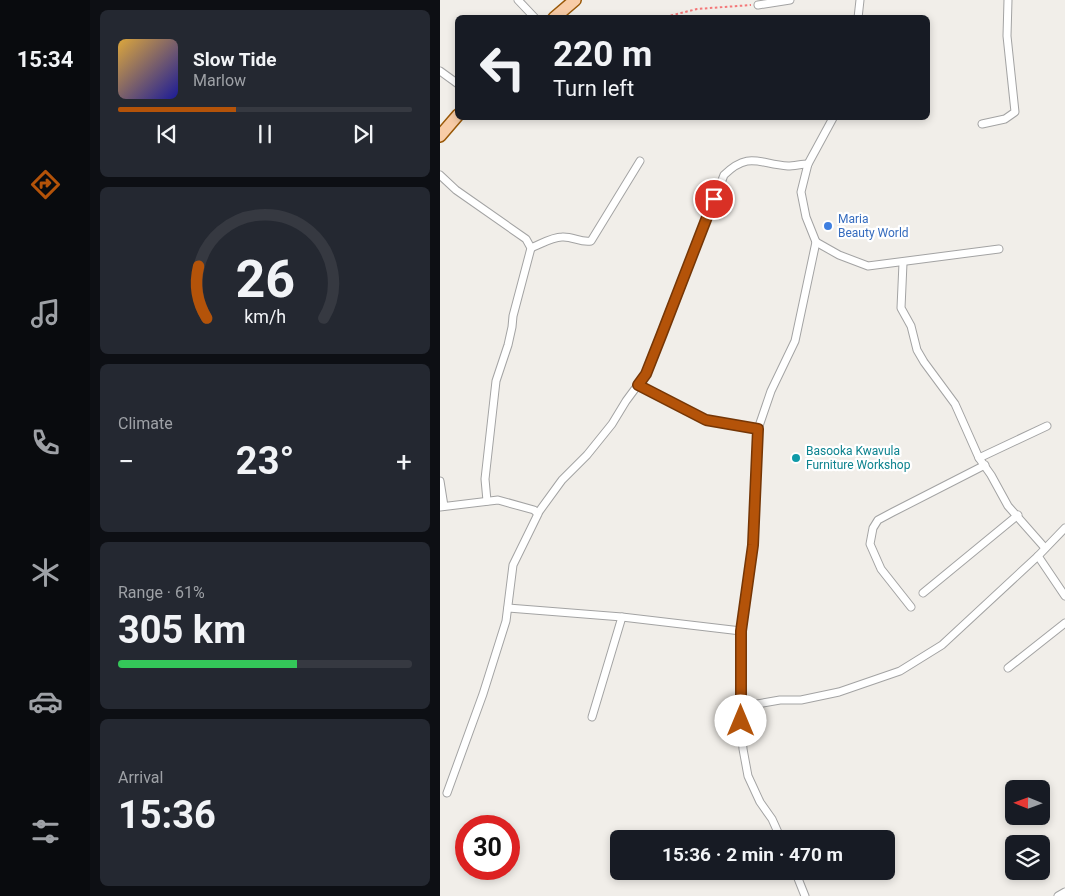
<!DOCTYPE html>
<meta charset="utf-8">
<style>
:root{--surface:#171b24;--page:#242831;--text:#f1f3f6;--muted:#9ea1a6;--line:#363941;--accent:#b45309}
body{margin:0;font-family:Roboto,sans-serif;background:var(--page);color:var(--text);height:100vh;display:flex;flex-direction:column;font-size:19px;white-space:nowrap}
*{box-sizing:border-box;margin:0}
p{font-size:16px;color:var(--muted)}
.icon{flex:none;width:28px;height:28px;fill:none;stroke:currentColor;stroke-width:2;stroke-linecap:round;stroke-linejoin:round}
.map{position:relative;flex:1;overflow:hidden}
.sheet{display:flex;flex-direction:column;gap:10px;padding:10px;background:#0d0f14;width:350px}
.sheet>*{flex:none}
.hud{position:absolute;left:15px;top:15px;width:475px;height:105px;border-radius:8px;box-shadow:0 2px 8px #0003;background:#171b24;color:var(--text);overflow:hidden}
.needle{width:32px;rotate:271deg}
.tools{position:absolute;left:565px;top:780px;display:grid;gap:10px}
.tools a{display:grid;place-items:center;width:45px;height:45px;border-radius:8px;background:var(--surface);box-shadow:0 2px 8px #0003;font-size:25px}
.speed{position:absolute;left:15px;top:815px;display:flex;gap:10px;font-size:25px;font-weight:700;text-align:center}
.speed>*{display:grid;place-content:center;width:65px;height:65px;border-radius:50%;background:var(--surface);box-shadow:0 2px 8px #0003;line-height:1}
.speed .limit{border:8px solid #d22;background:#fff;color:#111}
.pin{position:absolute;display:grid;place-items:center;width:42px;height:42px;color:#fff;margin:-21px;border:2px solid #fff;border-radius:50%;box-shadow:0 1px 5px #0007}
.me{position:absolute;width:55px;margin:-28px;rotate:0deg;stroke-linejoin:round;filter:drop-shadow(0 0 4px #0008)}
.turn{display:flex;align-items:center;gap:18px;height:105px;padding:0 15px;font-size:22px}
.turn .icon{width:65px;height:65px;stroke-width:2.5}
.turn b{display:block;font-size:35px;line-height:42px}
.big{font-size:38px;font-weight:700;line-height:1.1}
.sheet .widget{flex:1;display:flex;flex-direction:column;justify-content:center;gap:8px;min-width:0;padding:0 18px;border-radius:8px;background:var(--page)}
.sheet .dial{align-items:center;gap:0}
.dial svg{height:130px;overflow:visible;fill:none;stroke:var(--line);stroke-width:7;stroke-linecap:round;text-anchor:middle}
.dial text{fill:var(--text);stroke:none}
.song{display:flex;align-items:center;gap:15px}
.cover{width:60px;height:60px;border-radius:8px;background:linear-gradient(135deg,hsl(40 70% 55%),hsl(240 70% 35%))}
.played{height:5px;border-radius:2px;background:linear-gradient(90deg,var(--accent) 40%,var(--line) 40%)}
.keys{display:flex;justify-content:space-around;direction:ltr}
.heat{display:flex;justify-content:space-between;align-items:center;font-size:28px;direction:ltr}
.charge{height:8px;border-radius:4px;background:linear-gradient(90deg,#34c759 61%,var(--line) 0)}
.trip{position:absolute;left:170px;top:830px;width:285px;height:50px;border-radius:8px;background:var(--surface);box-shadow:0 2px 8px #0003;font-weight:700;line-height:50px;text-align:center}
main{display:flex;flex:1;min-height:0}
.tab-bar{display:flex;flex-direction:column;width:90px;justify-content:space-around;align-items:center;background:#090b0e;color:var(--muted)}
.tab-bar .icon{width:35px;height:35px}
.tab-bar .current{color:var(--accent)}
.tab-bar b{font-size:22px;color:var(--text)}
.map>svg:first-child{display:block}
</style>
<main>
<nav class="tab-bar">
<b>15:34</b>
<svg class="icon current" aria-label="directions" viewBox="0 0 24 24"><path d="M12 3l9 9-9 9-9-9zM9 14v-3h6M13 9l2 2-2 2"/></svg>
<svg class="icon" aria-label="music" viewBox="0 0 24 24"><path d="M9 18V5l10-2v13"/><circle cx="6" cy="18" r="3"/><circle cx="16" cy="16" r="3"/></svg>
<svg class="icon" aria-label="phone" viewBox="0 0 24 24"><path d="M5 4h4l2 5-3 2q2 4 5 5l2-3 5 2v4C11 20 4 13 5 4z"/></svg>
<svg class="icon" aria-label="climate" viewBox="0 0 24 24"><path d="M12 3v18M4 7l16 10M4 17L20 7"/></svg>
<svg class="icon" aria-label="car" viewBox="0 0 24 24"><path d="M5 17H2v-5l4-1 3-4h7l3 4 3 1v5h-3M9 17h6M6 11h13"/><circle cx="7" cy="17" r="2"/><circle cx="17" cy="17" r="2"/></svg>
<svg class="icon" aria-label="filters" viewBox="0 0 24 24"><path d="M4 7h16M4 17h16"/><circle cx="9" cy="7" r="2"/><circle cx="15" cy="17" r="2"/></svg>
</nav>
<section class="sheet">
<div class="widget">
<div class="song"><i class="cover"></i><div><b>Slow Tide</b><p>Marlow</p></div></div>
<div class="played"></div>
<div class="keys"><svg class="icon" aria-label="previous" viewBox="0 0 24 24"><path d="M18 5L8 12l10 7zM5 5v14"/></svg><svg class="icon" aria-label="pause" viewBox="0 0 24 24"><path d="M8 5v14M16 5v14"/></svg><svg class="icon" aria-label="next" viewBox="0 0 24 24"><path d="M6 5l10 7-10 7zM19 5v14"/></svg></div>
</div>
<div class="widget dial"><svg viewBox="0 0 100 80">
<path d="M14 69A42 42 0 1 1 86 69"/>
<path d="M14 69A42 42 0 0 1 9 37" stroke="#b45309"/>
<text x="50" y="56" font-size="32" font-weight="700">26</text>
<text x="50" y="72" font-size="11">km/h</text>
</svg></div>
<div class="widget"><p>Climate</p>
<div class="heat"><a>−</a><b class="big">23°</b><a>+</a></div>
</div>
<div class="widget"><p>Range · 61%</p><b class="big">305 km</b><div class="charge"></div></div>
<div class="widget"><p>Arrival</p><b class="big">15:36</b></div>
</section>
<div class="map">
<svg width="625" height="896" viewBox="0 0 625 896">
<rect width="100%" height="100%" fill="#f1eee9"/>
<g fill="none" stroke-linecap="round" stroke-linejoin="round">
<defs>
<g id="street">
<polyline points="78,0 95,18"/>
<polyline points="318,5 350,0"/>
<polyline points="418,18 420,0"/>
<polyline points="0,71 18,84"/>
<polyline points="542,124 565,119 575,112 567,36 568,0"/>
<polyline points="0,175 16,190 86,239 91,248 73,316 72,327 68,345 56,381 45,479 47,501"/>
<polyline points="376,242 399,255 428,266 559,249"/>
<path d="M91 248C101 244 112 237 122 237 132 236 141 243 151 241L200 161"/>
<polyline points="463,263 461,308 471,326 477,350 484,362 515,404 539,458 551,475 568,506 605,548"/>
<polyline points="198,385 266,420 318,429"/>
<polyline points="539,458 607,426"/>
<polyline points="0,481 4,506"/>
<polyline points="0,507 58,500 94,510 98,514 73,565 66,621 43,694 7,793"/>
<path d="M98 513 122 480 147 455 172 424 186 401 206 374 284 175C309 151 319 164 348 166 354 166 362 164 368 164"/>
<polyline points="598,556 625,596"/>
<polyline points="483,593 578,515"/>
<polyline points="471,607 441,569 430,544 433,528 438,520 453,512 545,465"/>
<polyline points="68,608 182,617 301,631"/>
<polyline points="568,668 625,623"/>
<polyline points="300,707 340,700 361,700 399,692 460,671 502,645 598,556 625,528"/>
<polyline points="152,717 182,617"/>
<polyline points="341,839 332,819 320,802 308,776 303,749 300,707 301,631 313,545 318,429 331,391 355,341 376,242 366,217 361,192 368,164 393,118"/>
<polyline points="355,871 365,896"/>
<polyline points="618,896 625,892"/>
</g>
<g id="primary">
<polyline points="114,18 135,0"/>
<polyline points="0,136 18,115"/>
</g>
</defs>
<!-- street casing -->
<use href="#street" stroke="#a3a3a3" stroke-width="9"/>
<!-- primary casing -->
<use href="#primary" stroke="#995807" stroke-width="14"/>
<!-- path -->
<polyline stroke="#f47778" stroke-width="2" stroke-dasharray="2.5 2.5" stroke-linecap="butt" points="221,18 257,9 311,5"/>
<!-- street -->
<use href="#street" stroke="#fff" stroke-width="7"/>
<!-- primary -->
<use href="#primary" stroke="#f8cca7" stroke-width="11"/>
</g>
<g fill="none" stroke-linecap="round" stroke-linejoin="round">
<defs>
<polyline id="route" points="274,199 221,336 206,374 198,385 266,420 318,429 313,545 301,631 301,721"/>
</defs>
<!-- route casing -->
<use href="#route" stroke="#753606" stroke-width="12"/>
<!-- route -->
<use href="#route" stroke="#b45309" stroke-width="9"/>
</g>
<!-- markers -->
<circle fill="#3f7fe0" stroke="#fff" stroke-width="2" cx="388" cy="226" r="5"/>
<circle fill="#0f9aa8" stroke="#fff" stroke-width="2" cx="356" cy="458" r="5"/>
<g text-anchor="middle" stroke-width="4.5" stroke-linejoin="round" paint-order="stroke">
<!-- shop labels -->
<g font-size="12" fill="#366cbe" stroke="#fff" text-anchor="start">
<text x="398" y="223">Maria<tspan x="398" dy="14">Beauty World</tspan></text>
</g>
<!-- culture labels -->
<g font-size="12" fill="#0d838f" stroke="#fff" text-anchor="start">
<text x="366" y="455">Basooka Kwavula<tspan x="366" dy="14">Furniture Workshop</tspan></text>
</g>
</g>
</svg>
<div class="tools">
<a><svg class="needle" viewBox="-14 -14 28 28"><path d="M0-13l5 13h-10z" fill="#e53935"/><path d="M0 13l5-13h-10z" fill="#9ea1a6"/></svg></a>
<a><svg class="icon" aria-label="layers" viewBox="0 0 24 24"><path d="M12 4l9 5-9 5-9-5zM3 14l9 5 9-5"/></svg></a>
</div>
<div class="speed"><div class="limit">30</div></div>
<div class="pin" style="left:274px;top:199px;background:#d93025"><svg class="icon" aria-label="arrive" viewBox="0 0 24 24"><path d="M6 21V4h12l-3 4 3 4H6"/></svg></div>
<svg class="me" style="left:301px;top:721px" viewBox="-20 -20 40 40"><circle r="19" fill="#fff"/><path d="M0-13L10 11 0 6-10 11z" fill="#b45309"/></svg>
<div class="trip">15:36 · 2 min · 470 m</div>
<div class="hud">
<div class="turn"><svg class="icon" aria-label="left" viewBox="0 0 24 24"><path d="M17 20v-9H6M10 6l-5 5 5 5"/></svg><div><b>220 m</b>Turn left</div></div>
</div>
</div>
</main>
